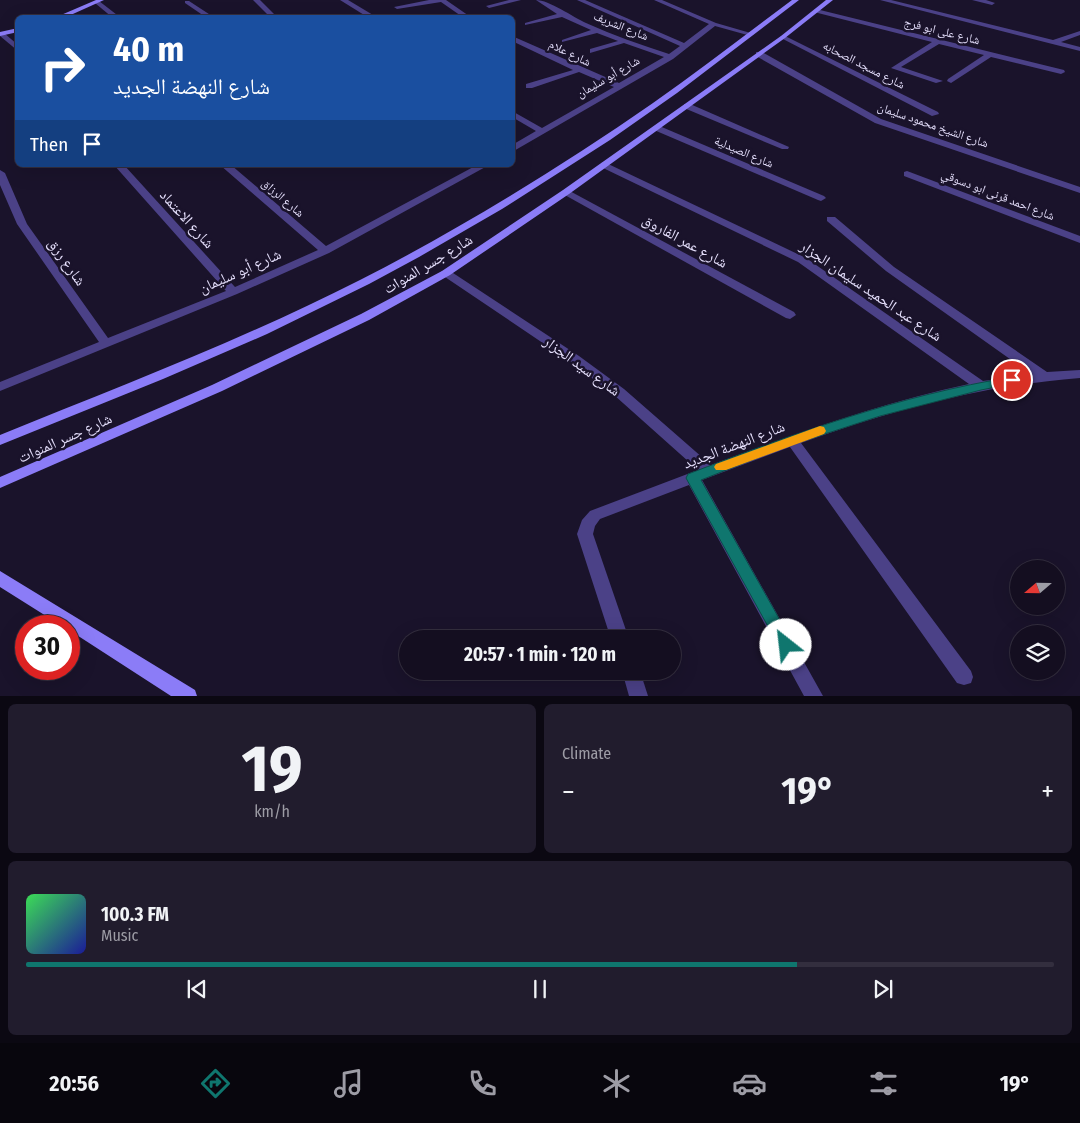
<!DOCTYPE html>
<meta charset="utf-8">
<style>
:root{--surface:#140e20;--page:#211c2d;--text:#f1f3f6;--muted:#9d9ca5;--line:#332e3e;--accent:#0f766e}
body{margin:0;font-family:"Fira Sans Condensed","Noto Naskh Arabic",sans-serif;background:var(--page);color:var(--text);height:100vh;display:flex;flex-direction:column;font-size:19px;white-space:nowrap}
*{box-sizing:border-box;margin:0}
p{font-size:16px;color:var(--muted)}
.icon{flex:none;width:28px;height:28px;fill:none;stroke:currentColor;stroke-width:2;stroke-linecap:round;stroke-linejoin:round}
.map{position:relative;height:696px;overflow:hidden}
.panel{display:flex;flex-direction:column;gap:8px;padding:8px;background:#0b0812;flex:1}
.panel>*{flex:none}
.top-card{position:absolute;left:15px;top:15px;width:500px;height:152px;border-radius:8px;box-shadow:0 5px 20px #0002,0 0 0 1px var(--line);background:#1a4fa0;color:#fff;overflow:hidden}
.needle{width:32px;rotate:250deg}
.controls{position:absolute;left:1010px;top:560px;display:grid;gap:10px}
.controls a{display:grid;place-items:center;width:55px;height:55px;border-radius:50%;background:var(--surface);box-shadow:0 5px 20px #0002,0 0 0 1px var(--line);font-size:25px}
.speed{position:absolute;left:15px;top:615px;display:flex;gap:10px;font-size:25px;font-weight:700;text-align:center}
.speed>*{display:grid;place-content:center;width:65px;height:65px;border-radius:50%;background:var(--surface);box-shadow:0 5px 20px #0002,0 0 0 1px var(--line);line-height:1}
.speed .limit{border:8px solid #d22;background:#fff;color:#111}
.pin{position:absolute;display:grid;place-items:center;width:42px;height:42px;color:#fff;margin:-21px;border:2px solid #fff;border-radius:50%;box-shadow:0 1px 5px #0007}
.me{position:absolute;width:55px;margin:-28px;rotate:331deg;stroke-linejoin:round;filter:drop-shadow(0 0 4px #0008)}
.turn{display:flex;align-items:center;gap:18px;height:105px;padding:0 15px;font-size:22px}
.turn .icon{width:65px;height:65px;stroke-width:2.5}
.turn b{display:block;font-size:35px;line-height:42px}
.then{display:flex;align-items:center;height:48px;padding:0 15px;background:#0003;gap:10px;font-size:19px}
.big{font-size:38px;font-weight:700;line-height:1.1}
.panel .card{flex:1;display:flex;flex-direction:column;justify-content:center;gap:8px;min-width:0;padding:0 18px;border-radius:8px;background:var(--page)}
.panel .dial{align-items:center;gap:0}
.dial b{font-size:65px;line-height:1}
.song{display:flex;align-items:center;gap:15px}
.cover{width:60px;height:60px;border-radius:8px;background:linear-gradient(135deg,hsl(130 70% 55%),hsl(240 70% 35%))}
.played{height:5px;border-radius:2px;background:linear-gradient(90deg,var(--accent) 75%,var(--line) 75%)}
.keys{display:flex;justify-content:space-around;direction:ltr}
.heat{display:flex;justify-content:space-between;align-items:center;font-size:28px;direction:ltr}
.panel .tiles{flex:1;display:grid;gap:8px;grid-template-columns:1fr 1fr}
.card:last-child{grid-column:span 2}
.trip{position:absolute;left:399px;top:630px;width:282px;height:50px;border-radius:25px;background:var(--surface);box-shadow:0 5px 20px #0002,0 0 0 1px var(--line);font-weight:700;line-height:50px;text-align:center}
.menu{display:flex;height:80px;justify-content:space-around;align-items:center;background:#08060d;color:var(--muted)}
.menu .icon{width:35px;height:35px}
.menu .active{color:var(--accent)}
.menu b{font-size:22px;color:var(--text)}
.map>svg:first-child{display:block}
</style>
<div class="map">
<svg width="1080" height="696" viewBox="0 0 1080 696">
<rect width="100%" height="100%" fill="#1a132b"/>
<g fill="none" stroke-linecap="round" stroke-linejoin="round">
<!-- street -->
<g fill="#4b4187" fill-rule="evenodd">
<polygon points="253,0 260,0 278,18 271,18"/>
<polygon points="340,0 348,0 378,18 369,18"/>
<polygon points="429,0 446,0 472,18 464,18 441,2 397,9 394,7"/>
<polygon points="509,0 521,0 489,8 486,6"/>
<path d="M536 0C549 0 573 17 586 23 613 35 641 45 669 54L680 46 577 0H585L684 43 709 24 654 0H662L716 23 754 34 751 36 715 26 673 59 512 152V145L536 131 512 117V111L542 128 614 87 579 72 532 88H526V84L573 70 512 41V36L619 83 664 57 624 43 590 53V49L618 41 597 33 562 42V40L591 30 562 17 525 25V23L557 14Z"/>
<polygon points="880,0 891,0 1053,40 1080,31 1080,35 1061,42 1080,47 1080,51"/>
<polygon points="972,0 986,0 995,3 992,5"/>
<polygon points="95,1 99,1 121,18 113,18 95,3"/>
<polygon points="185,1 189,1 215,18 207,18 185,3"/>
<polygon points="816,9 1064,70 1065,72 1061,74 991,57 951,83 947,81 948,79 984,55 939,44 901,67 943,81 936,83 891,68 932,42 814,12 814,10"/>
<polygon points="0,32 4,33 18,45 18,51 0,36"/>
<polygon points="783,35 938,112 939,114 932,116 781,38 780,37"/>
<polygon points="756,52 762,52 881,119 1080,187 1080,193 875,123 756,56"/>
<polygon points="684,104 690,104 789,147 788,149 782,149 684,108"/>
<polygon points="657,125 824,196 826,198 821,201 818,200 654,130 653,128"/>
<path d="M604 162 806 258 983 381 1031 374 886 271 827 221V217H835L894 267 1047 372 1080 370V378C980 386 896 409 801 443L971 671 973 677 971 683 964 685 957 683 790 447 702 480 823 696H804L689 485 600 519 595 526 593 534 629 639H611L577 534 582 520 590 511 698 470 614 395 571 362 442 275 440 273 442 271H450L579 356 624 389 711 465C796 434 880 403 969 384L798 262 601 167V163Z"/>
<polygon points="114,165 124,165 235,287 318,250 220,165 231,165 326,246 477,165 489,165 329,253 237,294 0,391 0,382 99,342 17,224 0,185 0,170 5,173 27,224 108,338 226,291"/>
<polygon points="907,171 1080,236 1080,243 904,176 904,172"/>
<polygon points="566,189 794,312 796,315 790,319 786,318 563,194 561,192"/>
<polygon points="622,671 640,671 648,696 629,696"/>
</g>
<!-- secondary -->
<g fill="#8b7cf7" fill-rule="evenodd">
<polygon points="96,0 104,0 64,18 54,18"/>
<path d="M792 0H799L677 93 610 140 502 209 419 257 369 284 267 334 163 379 0 445V435C121 386 244 339 360 280 462 228 559 168 653 103 700 70 746 34 792 0Z"/>
<polygon points="826,0 833,0 785,38 569,194 450,275 369,320 222,391 0,488 0,477 212,385 361,314 442,271 563,190 781,36"/>
<polygon points="18,28 18,32 0,36 0,32"/>
<polygon points="0,571 195,690 197,696 171,696 69,630 69,626 62,626 0,587"/>
</g>
</g>
<!-- route -->
<path fill="#0f766e" stroke="#0a4d48" d="M1012 377 1016 378 1018 380 1016 383 981 390 880 416 785 447 701 480 794 645 792 650 786 652 781 650 686 478 688 474C793 434 901 395 1012 377Z"/>
<!-- slow -->
<polygon fill="#f59e0b" points="820,426 824,427 826,431 824,434 726,470 716,470 714,467 716,464"/>
<g text-anchor="middle" stroke-width="5" stroke-linejoin="round" paint-order="stroke">
<!-- far-street labels -->
<g font-size="12" fill="#e6e0fd" stroke="#1a132b">
<text transform="translate(621 26) rotate(22)" y="4">شارع الشريف</text>
<text transform="translate(942 31) rotate(14)" y="4">شارع على ابو فرج</text>
<text transform="translate(570 53) rotate(26)" y="4">شارع علام</text>
<text transform="translate(864 65) rotate(27)" y="4">شارع مسجد الصحابه</text>
<text transform="translate(608 77) rotate(-30)" y="4">شارع أبو سليمان</text>
<text transform="translate(933 125) rotate(19)" y="4">شارع الشيخ محمود سليمان</text>
<text transform="translate(744 152) rotate(23)" y="4">شارع الصيدلية</text>
<text transform="translate(998 195) rotate(21)" y="4">شارع احمد قرنى ابو دسوقي</text>
<text transform="translate(283 198) rotate(41)" y="4">شارع الرزاق</text>
</g>
<!-- street labels -->
<g font-size="15" fill="#e6e0fd" stroke="#1a132b">
<text transform="translate(187 219) rotate(48)" y="5">شارع الاعتماد</text>
<text transform="translate(685 241) rotate(29)" y="5">شارع عمر الفاروق</text>
<text transform="translate(67 262) rotate(55)" y="5">شارع رزق</text>
<text transform="translate(428 264) rotate(-31)" y="5">شارع جسر المنوات</text>
<text transform="translate(240 271) rotate(-24)" y="5">شارع أبو سليمان</text>
<text transform="translate(871 291) rotate(34)" y="5">شارع عبد الحميد سليمان الجزار</text>
<text transform="translate(582 366) rotate(36)" y="5">شارع سيد الجزار</text>
<text transform="translate(65 438) rotate(-24)" y="5">شارع جسر المنوات</text>
<text transform="translate(734 445) rotate(-21)" y="5">شارع النهضة الجديد</text>
</g>
</g>
</svg>
<div class="controls">
<a><svg class="needle" viewBox="-14 -14 28 28"><path d="M0-13l5 13h-10z" fill="#e53935"/><path d="M0 13l5-13h-10z" fill="#9d9ca5"/></svg></a>
<a><svg class="icon" aria-label="layers" viewBox="0 0 24 24"><path d="M12 4l9 5-9 5-9-5zM3 14l9 5 9-5"/></svg></a>
</div>
<div class="speed"><div class="limit">30</div></div>
<div class="pin" style="left:1012px;top:380px;background:#d93025"><svg class="icon" aria-label="arrive" viewBox="0 0 24 24"><path d="M6 21V4h12l-3 4 3 4H6"/></svg></div>
<svg class="me" style="left:786px;top:645px" viewBox="-20 -20 40 40"><circle r="19" fill="#fff"/><path d="M0-13L10 11 0 6-10 11z" fill="#0f766e"/></svg>
<div class="trip">20:57 · 1 min · 120 m</div>
<div class="top-card">
<div class="turn"><svg class="icon" aria-label="right" viewBox="0 0 24 24"><path d="M7 20v-9h11M14 6l5 5-5 5"/></svg><div><b>40 m</b>شارع النهضة الجديد</div></div>
<div class="then">Then<svg class="icon" aria-label="arrive" viewBox="0 0 24 24"><path d="M6 21V4h12l-3 4 3 4H6"/></svg></div>
</div>
</div>
<section class="panel">
<div class="tiles">
<div class="card dial"><b>19</b><p>km/h</p></div>
<div class="card"><p>Climate</p>
<div class="heat"><a>−</a><b class="big">19°</b><a>+</a></div>
</div>
<div class="card">
<div class="song"><i class="cover"></i><div><b>100.3 FM</b><p>Music</p></div></div>
<div class="played"></div>
<div class="keys"><svg class="icon" aria-label="previous" viewBox="0 0 24 24"><path d="M18 5L8 12l10 7zM5 5v14"/></svg><svg class="icon" aria-label="pause" viewBox="0 0 24 24"><path d="M8 5v14M16 5v14"/></svg><svg class="icon" aria-label="next" viewBox="0 0 24 24"><path d="M6 5l10 7-10 7zM19 5v14"/></svg></div>
</div>
</div>
</section>
<nav class="menu">
<b>20:56</b>
<svg class="icon active" aria-label="directions" viewBox="0 0 24 24"><path d="M12 3l9 9-9 9-9-9zM9 14v-3h6M13 9l2 2-2 2"/></svg>
<svg class="icon" aria-label="music" viewBox="0 0 24 24"><path d="M9 18V5l10-2v13"/><circle cx="6" cy="18" r="3"/><circle cx="16" cy="16" r="3"/></svg>
<svg class="icon" aria-label="phone" viewBox="0 0 24 24"><path d="M5 4h4l2 5-3 2q2 4 5 5l2-3 5 2v4C11 20 4 13 5 4z"/></svg>
<svg class="icon" aria-label="climate" viewBox="0 0 24 24"><path d="M12 3v18M4 7l16 10M4 17L20 7"/></svg>
<svg class="icon" aria-label="car" viewBox="0 0 24 24"><path d="M5 17H2v-5l4-1 3-4h7l3 4 3 1v5h-3M9 17h6M6 11h13"/><circle cx="7" cy="17" r="2"/><circle cx="17" cy="17" r="2"/></svg>
<svg class="icon" aria-label="filters" viewBox="0 0 24 24"><path d="M4 7h16M4 17h16"/><circle cx="9" cy="7" r="2"/><circle cx="15" cy="17" r="2"/></svg>
<b>19°</b>
</nav>
